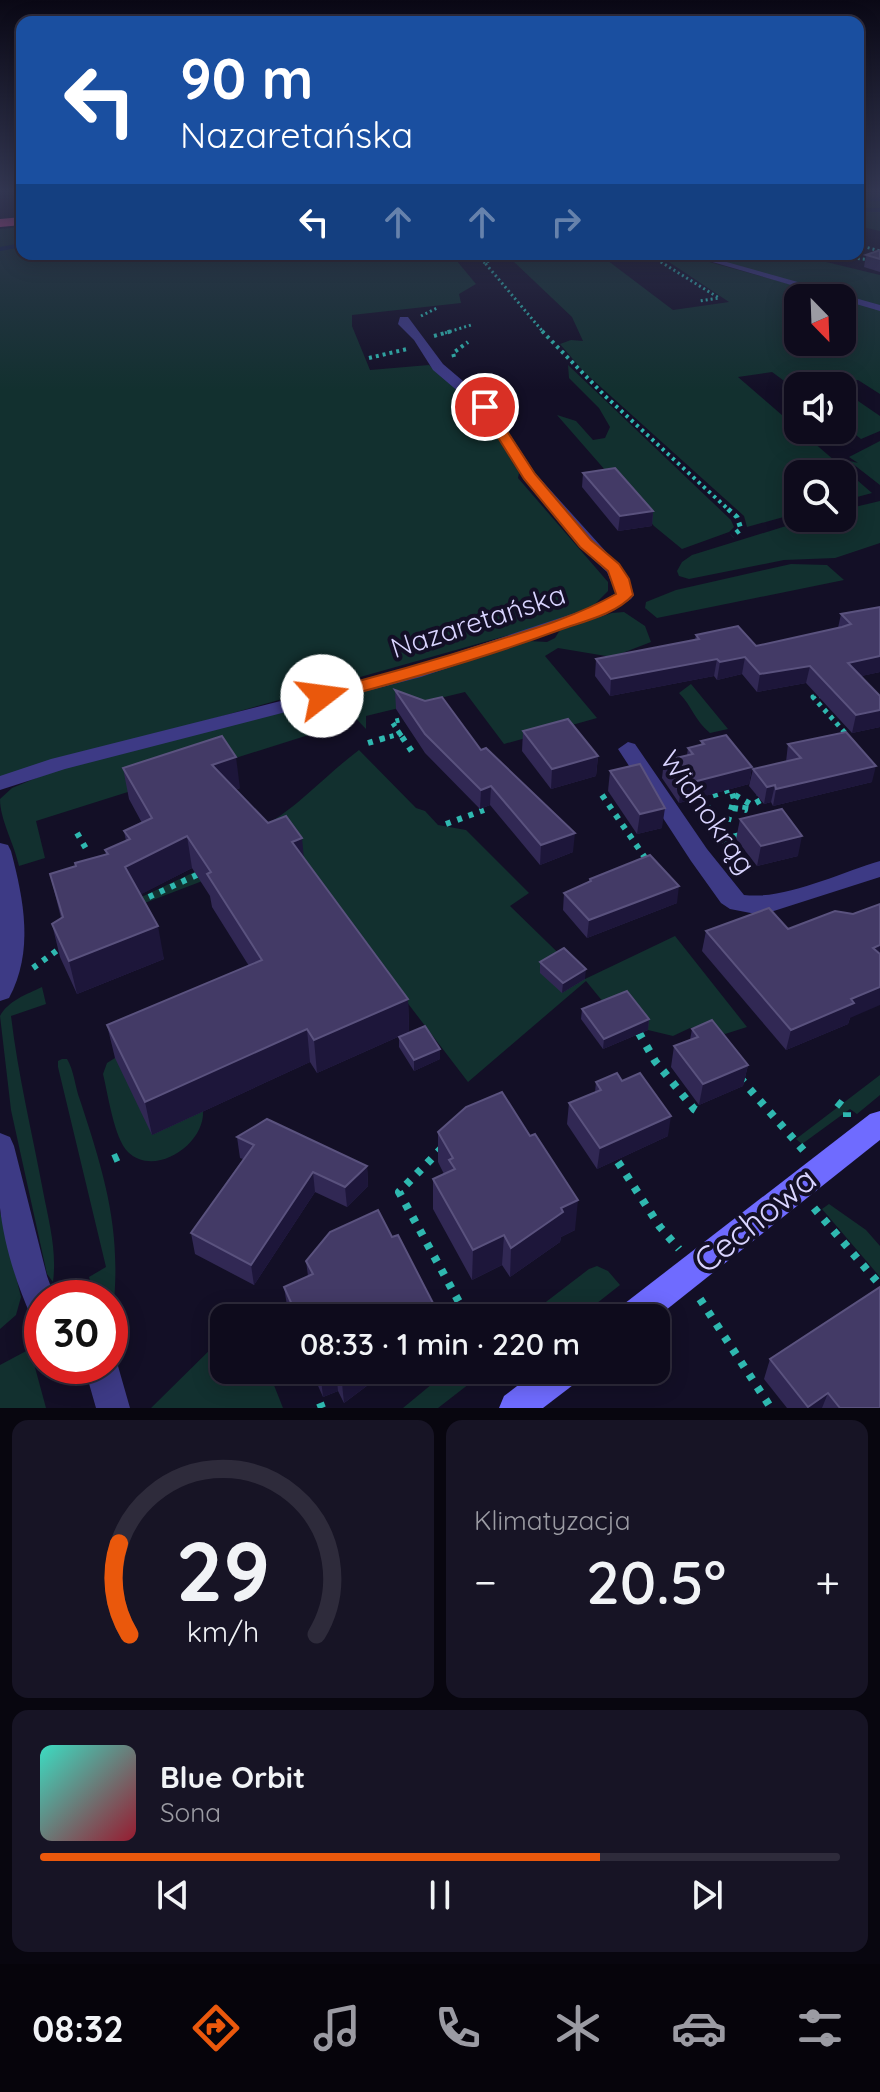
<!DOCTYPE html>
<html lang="pl">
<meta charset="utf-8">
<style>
:root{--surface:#0e0b1c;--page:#171425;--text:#f1f3f6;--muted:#9b9ba3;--line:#2e2b3b;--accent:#ea580c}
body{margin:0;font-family:Quicksand,sans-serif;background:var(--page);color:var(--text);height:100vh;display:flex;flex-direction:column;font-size:30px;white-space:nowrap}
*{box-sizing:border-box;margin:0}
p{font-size:26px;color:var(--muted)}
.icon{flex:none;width:44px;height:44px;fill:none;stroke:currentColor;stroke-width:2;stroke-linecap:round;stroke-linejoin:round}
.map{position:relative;height:1408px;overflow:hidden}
.panel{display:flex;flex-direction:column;gap:12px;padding:12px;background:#08060f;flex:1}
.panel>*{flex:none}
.guide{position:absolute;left:16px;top:16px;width:848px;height:244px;border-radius:16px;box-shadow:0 4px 20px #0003,0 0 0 2px var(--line);background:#1a4fa0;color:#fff;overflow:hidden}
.needle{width:52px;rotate:157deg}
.fabs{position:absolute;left:784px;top:284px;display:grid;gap:16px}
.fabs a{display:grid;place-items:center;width:72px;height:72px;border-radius:16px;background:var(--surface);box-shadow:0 4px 20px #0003,0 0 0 2px var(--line);font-size:40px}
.speed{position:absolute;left:24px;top:1280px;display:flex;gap:16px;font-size:40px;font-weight:700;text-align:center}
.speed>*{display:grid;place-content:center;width:104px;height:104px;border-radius:50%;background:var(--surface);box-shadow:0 4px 20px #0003,0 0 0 2px var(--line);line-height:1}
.speed .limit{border:12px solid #d22;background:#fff;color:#111}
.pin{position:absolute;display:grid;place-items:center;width:68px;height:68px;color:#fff;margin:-34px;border:4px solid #fff;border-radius:50%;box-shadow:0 2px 8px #0007}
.me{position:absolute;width:88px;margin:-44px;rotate:75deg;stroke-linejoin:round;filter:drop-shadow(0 0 6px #0008)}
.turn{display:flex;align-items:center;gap:28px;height:168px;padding:0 32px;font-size:36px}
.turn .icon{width:104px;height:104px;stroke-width:2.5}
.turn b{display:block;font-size:56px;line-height:68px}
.lanes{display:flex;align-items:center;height:76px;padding:0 32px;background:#0003;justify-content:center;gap:40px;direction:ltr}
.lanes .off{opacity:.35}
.big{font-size:60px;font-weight:600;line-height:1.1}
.panel .card{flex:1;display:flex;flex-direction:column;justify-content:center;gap:12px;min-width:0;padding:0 28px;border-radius:16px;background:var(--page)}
.panel .dial{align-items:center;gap:0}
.dial svg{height:208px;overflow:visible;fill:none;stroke:var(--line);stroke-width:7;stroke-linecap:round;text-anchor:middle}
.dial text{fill:var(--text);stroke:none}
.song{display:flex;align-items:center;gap:24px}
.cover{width:96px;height:96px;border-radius:12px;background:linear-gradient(135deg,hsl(170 70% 55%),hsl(350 70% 35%))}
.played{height:8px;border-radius:4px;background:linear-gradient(90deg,var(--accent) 70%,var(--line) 70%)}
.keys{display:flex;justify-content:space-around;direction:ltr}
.heat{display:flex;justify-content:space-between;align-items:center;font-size:44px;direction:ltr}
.panel .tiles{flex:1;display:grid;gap:12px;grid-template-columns:1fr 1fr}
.card:last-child{grid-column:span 2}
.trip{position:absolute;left:210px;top:1304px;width:460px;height:80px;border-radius:16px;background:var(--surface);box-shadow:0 4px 20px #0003,0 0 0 2px var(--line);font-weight:600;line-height:80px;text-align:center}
.dock{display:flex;height:128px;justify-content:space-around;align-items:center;background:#06040b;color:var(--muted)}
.dock .icon{width:56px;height:56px}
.dock .selected{color:var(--accent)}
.dock b{font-size:36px;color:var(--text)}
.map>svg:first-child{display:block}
</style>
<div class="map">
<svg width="880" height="1408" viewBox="0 0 880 1408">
<rect width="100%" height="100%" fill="#130f26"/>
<!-- green -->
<g fill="#12302f">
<polygon points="858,193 880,193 880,231 858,226"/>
<polygon points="22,227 22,254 452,255 476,284 459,294 461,303 352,315 352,326 370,370 429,365 480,409 519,473 518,478 608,582 608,591 592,607 530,629 0,779 0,229"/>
<polygon points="523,254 599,254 673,310 729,302 657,254 680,254 841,298 798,298 798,342 842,342 842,298 880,310 880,394 858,380 834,384 836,386 798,386 798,391 772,372 738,377 872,493 842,501 842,474 798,474 798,513 747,527 744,516 583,371 560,344 571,340 583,341 572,317 512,260"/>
<polygon points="693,254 793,254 880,275 880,306"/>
<polygon points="568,365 731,520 734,527 729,532 682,549 654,526 557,415 576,421 593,440 605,438 610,427 599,408 569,378"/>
<polygon points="842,390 880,416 880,431 861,439 842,424"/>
<polygon points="880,441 880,485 853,464 850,461 858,463 849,457"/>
<polygon points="880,501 880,543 835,558 784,560 689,579 679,576 677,571 682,562 692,555 812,518 842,518 842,510"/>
<polygon points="791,564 827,565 844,580 657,618 645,608 646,602 676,590"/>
<polygon points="624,612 645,626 651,642 612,657 558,648 545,656 597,718 504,744 465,692 366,716 366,729 343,705 347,696 436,672 529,641 547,642 555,638 560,630 612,613"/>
<path d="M691 684 728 729 710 733C695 721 692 706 679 693Z"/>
<path d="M312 704 324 711 337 726 36 821 45 858 19 866C14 843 0 820 0 799L12 788 53 771Z"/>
<path d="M359 750 416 808 425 811 438 825 466 830 529 893 510 906 585 979 675 936 747 1027 725 1034 704 1026 690 1028 673 1036 648 1030 626 1001 608 1008 586 981 468 1082 289 848 137 906 131 902 264 839 257 830C297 809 323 777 359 750Z"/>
<path d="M42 987 46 1004 11 1016C18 1075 32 1132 43 1191 49 1222 57 1251 53 1282L47 1274 11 1110 0 1016C8 1001 27 994 42 987Z"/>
<path d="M115 1058 203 1111C205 1144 155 1178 128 1152 114 1138 108 1094 103 1074L107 1063Z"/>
<path d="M62 1059H67C74 1070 75 1087 80 1100 105 1176 122 1231 113 1312L110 1313V1298H95L89 1277 106 1267 58 1067V1061Z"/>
<polygon points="880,1075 880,1095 857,1114 850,1109 802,1144 796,1139"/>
<polygon points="829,1204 866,1230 880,1246 880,1277 822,1209"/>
<polygon points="0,1212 21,1297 16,1315 0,1329"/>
<polygon points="597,1266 608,1271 620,1285 578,1318 525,1318 589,1269"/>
<polygon points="224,1336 224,1370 268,1370 283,1408 151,1408"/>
<polygon points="30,1349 46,1408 0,1408 0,1365"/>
<polygon points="449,1370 487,1370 438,1408 403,1408"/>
</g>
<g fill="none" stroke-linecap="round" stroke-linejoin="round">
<!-- stream -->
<g stroke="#0a1f44" stroke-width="4">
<polyline points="858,200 880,199"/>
<polyline points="858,210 880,210"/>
<polyline points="0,249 22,245"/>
</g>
<!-- path-far4 -->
<g stroke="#2fb8b0" stroke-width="3" stroke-dasharray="2 3" stroke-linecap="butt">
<polyline points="858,245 880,251"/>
<polyline points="471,254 485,263"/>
<polyline points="502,254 485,263 544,333"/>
<polyline points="648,254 719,298 699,301"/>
<polyline points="828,255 880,261"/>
<polyline points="421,316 437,308"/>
<polyline points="445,333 471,325"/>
</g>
<!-- path-far3 -->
<g stroke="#2fb8b0" stroke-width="4" stroke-dasharray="3 4" stroke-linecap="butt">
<polyline points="542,331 605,396 730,511"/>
<polyline points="434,336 452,331"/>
<polyline points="454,357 453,353 468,342"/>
<polyline points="369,358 407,349"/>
</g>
<!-- path-far2 -->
<g stroke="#2fb8b0" stroke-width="5" stroke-dasharray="4 5" stroke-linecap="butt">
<polyline points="728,509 737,517 741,529 732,536"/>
<polyline points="823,695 813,697 847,735"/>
<polyline points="400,734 392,722 408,718"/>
<polyline points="381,739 400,734 404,739"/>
</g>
<!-- path-far1 -->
<g stroke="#2fb8b0" stroke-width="6" stroke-dasharray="5 7" stroke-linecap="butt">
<polyline points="402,737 415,756"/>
<polyline points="368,743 388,737"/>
<polyline points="602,795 648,862"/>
<polyline points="735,795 752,805 761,800 759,794"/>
<polyline points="733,808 745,810 746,803"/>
<polyline points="446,824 484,810"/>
<polyline points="77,833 88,852"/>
<polyline points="722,840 743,834"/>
<polyline points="720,844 719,825 703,799 731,789 734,799 723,839"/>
<polyline points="138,902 201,873"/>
<polyline points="33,968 63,946"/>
</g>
<!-- path -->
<g stroke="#2fb8b0" stroke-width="8" stroke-dasharray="6 9" stroke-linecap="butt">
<polyline points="639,1033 655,1061 694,1109 702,1114"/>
<polyline points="740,1078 804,1151"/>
<polyline points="837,1102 847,1110 847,1117"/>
<polyline points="442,1148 399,1192 465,1313"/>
<polyline points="113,1159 124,1154"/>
<polyline points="618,1162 660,1227 679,1249"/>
<polyline points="814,1208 880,1285"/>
<polyline points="700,1299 771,1408"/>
<polyline points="320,1403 322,1408"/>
</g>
<!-- lane -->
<polygon fill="#3d3a85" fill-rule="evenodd" points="685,254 698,254 880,305 880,311"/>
<!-- street -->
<g fill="#3d3a85" fill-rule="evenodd">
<polygon points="400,317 408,317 443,364 490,404 535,473 627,575 634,595 631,599 605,615 421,677 65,769 0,790 0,776 51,759 407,669 593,607 616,593 607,572 580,547 524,479 480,410 433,370 414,340 398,324"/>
<path d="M628 742 635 744 707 849 744 895C785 900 839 873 880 861V877L761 915 730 909 721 903 691 861 618 749Z"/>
<path d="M0 843 8 845 11 851C24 901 34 951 9 998L0 1001Z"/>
<path d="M0 1133 10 1137 14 1146 47 1276 55 1298H42V1320L31 1316C16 1283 4 1244 0 1208 0 1184 0 1158 0 1133Z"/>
<polygon points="110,1353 118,1366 130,1408 96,1408 84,1366 110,1366"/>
</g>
<!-- secondary -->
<g fill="#6f6bff" fill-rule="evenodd">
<polygon points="880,1111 880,1140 656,1318 615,1318 620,1307 870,1114"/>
<polygon points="538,1370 582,1370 577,1382 543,1408 499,1408 504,1396"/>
</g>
<!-- highway -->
<polygon fill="#ff4fa3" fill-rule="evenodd" points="22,217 22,225 0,227 0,219"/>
</g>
<!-- wall -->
<g fill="#312854">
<polygon points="880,250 880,272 864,267 866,255"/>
<polygon points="583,473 653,511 652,526 618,531 582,487"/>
<polygon points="880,607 880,672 861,676 880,696 880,727 852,733 806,683 757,692 742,674 717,680 714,676 610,696 595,676 596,659 695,640 696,635 756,646 838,628 841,614"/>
<polygon points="395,690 481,750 573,852 540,865 490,805 480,809 425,753 396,709"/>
<polygon points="523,731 598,756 596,776 551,789 522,751"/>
<polygon points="701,741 752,767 749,784 679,803 662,778 664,761 687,755 688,748 701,745"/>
<polygon points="788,744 872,782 773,806 771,802 764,804 749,786 753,769 786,762"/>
<polygon points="123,768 240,788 235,790 268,823 304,858 408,999 409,1032 317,1073 310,1062 152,1135 115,1058 107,1025 249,966 212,907 210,896 192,868 141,894 164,959 77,994 60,957 52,924 61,918 50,874 76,866 106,854 105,850 126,841 124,831 142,823 129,799"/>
<polygon points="610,771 662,828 637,834 608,791"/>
<polygon points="740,819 798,856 757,866 736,839"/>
<polygon points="590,879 677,903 587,938 563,910 564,893 589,882"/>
<polygon points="706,931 850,1018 848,1024 786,1050 702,951"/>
<polygon points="540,962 585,979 562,993 540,973"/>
<polygon points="582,1009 649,1019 648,1030 603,1049 581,1019"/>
<polygon points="692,1029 748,1065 743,1086 699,1105 671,1067 674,1046 690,1040"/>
<polygon points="399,1037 440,1059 414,1071 399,1047"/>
<polygon points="596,1082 668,1136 597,1169 567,1124 569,1103 595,1092"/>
<polygon points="438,1132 575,1230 561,1237 560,1242 510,1277 502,1265 472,1280 433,1209 433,1179 444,1174 438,1162"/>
<polygon points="237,1137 367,1166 368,1186 347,1207 315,1192 254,1285 195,1254 191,1233 243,1159 240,1158"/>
<polygon points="306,1261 435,1318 289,1318 284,1287 308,1276"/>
<polygon points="770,1359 880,1408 787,1408 764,1379"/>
<polygon points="311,1370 388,1370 344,1403 338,1391 323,1397"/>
</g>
<!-- shaded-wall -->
<g fill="#1d163a">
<polygon points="653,511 652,526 618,531 620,516"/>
<polygon points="880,656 880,672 844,680 848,663"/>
<polygon points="745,657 742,674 717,680 720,662"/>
<polygon points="717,659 714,676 610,696 611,679"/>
<polygon points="810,666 806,683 757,692 760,674"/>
<polygon points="880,710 880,727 852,733 856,715"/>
<polygon points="598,756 596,776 551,789 552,769"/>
<polygon points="236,757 240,788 216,796 212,765"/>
<polygon points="876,766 872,782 773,806 776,789"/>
<polygon points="752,767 749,784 679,803 681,785"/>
<polygon points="775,785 771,802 764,804 767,787"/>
<polygon points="491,786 490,805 480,809 481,790"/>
<polygon points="665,808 662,828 637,834 640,814"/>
<polygon points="575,833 573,852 540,865 541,845"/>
<polygon points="187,836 192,868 132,899 125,867"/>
<polygon points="802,836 798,856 757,866 761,846"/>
<polygon points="302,838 305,870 292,842"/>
<polygon points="679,886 677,903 587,938 589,920"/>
<polygon points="158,926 164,959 77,994 69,961"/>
<polygon points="880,945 880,963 873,948"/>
<polygon points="586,969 585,979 562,993 563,983"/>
<polygon points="880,987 880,1005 850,1018 848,1024 786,1050 791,1030 851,999"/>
<polygon points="408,999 409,1032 317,1073 314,1040"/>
<polygon points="649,1019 648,1030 603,1049 604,1039"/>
<polygon points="307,1029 310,1062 152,1135 145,1102"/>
<polygon points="440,1049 440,1059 414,1071 414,1060"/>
<polygon points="748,1065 743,1086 699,1105 703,1084"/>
<polygon points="671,1116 668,1136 597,1169 600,1148"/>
<polygon points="367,1166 368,1186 347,1207 345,1187"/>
<polygon points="313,1172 315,1192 254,1285 251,1265"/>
<polygon points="578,1200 575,1230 561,1237 560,1242 510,1277 511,1248 561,1208"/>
<polygon points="504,1235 502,1265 472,1280 473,1250"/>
<polygon points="434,1305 435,1318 417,1318"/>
<polygon points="320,1370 336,1370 338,1391 323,1397"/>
<polygon points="347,1370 388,1370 344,1403 341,1374"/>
<polygon points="828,1393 822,1408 808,1408 808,1407"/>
</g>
<!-- building -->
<g fill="#433a66" stroke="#5a527e" stroke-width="2">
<polygon points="880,250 880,259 866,255"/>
<polygon points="615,468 653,511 620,516 583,473"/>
<polygon points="880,607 880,656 848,663 880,696 880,710 856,715 810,666 760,674 745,657 720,662 717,659 611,679 596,659 699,639 696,635 738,626 756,646 842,627 851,624 841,614"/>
<polygon points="395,690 425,701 442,697 481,750 486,748 575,833 541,845 491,786 481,790 425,734"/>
<polygon points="568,719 598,756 552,769 523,731"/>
<polygon points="846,732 876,766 776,789 775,785 767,787 753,769 801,758 788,744"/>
<polygon points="726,735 752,767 681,785 664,761 693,754 688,748 704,744 701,741"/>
<polygon points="222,736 236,757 212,765 268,823 286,816 302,838 292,842 408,999 314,1040 307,1029 145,1102 107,1025 262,960 207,874 211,872 187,836 125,867 158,926 69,961 52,924 63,917 50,874 76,866 75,863 108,854 105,850 130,839 124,831 152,818 123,768"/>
<polygon points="640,764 665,808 640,814 610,771"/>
<polygon points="782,809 802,836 761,846 740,819"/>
<polygon points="650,855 679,886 589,920 564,893 591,881 590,879"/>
<polygon points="880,904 880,945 873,948 880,954 880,987 851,999 854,1003 791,1030 706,931 769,908 788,929 835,911 853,914"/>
<polygon points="564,948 586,969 563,983 540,962"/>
<polygon points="627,991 649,1019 604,1039 582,1009"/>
<polygon points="712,1020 748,1065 703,1084 674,1046 698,1037 692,1029"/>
<polygon points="425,1026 440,1049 414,1060 399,1037"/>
<polygon points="617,1073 622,1081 640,1073 671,1116 600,1148 569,1103 601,1090 596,1082"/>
<polygon points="502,1092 530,1136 535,1134 578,1200 561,1208 563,1212 511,1248 504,1235 473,1250 433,1179 455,1169 449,1160 453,1158 438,1132 466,1107"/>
<polygon points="267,1119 367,1166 345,1187 313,1172 251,1265 191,1233 254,1145 237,1137"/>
<polygon points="378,1210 392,1237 398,1235 434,1305 417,1318 298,1318 284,1287 313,1274 306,1261 330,1232"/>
<polygon points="880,1287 880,1408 840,1408 828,1393 808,1407 770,1359"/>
</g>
<!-- sky -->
<linearGradient id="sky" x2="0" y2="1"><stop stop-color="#0a0815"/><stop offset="0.49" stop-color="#333752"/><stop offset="1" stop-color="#333752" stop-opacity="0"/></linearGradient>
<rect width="880" height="390" fill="url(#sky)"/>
<!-- route -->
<path fill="#ea580c" stroke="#983908" stroke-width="2" d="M481 405H490L535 474 591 540 619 564 629 579 633 595C616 614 585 621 562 629 484 658 404 681 322 702L316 700 313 696 316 692C376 677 436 660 495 641 537 628 579 615 616 594L608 571 580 547 524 479 479 407Z"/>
<g text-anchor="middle" stroke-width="8" stroke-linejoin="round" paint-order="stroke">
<!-- street labels -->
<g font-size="28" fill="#d9d4ff" stroke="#130f26">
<text transform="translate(478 621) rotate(-18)" y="10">Nazaretańska</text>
<text transform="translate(708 812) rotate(55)" y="10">Widnokrąg</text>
</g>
<!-- near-street labels -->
<g font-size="34" fill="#d9d4ff" stroke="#130f26">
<text transform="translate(755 1220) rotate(-39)" y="12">Cechowa</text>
</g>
</g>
</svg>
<div class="fabs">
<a><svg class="needle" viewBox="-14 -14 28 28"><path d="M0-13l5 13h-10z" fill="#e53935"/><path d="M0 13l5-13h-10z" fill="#9b9ba3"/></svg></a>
<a><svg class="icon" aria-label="sound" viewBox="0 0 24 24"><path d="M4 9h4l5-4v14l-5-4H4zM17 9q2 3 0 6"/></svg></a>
<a><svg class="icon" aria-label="search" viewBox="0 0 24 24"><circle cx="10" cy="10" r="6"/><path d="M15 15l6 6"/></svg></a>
</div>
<div class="speed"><div class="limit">30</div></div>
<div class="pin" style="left:485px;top:407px;background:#d93025"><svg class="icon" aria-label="arrive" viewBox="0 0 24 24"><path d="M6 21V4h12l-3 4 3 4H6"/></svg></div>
<svg class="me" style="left:322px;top:696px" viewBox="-20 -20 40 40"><circle r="19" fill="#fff"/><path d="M0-13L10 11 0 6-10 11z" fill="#ea580c"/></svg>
<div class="trip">08:33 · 1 min · 220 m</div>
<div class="guide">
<div class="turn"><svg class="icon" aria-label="left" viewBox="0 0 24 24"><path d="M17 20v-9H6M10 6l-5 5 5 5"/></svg><div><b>90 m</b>Nazaretańska</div></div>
<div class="lanes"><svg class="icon" aria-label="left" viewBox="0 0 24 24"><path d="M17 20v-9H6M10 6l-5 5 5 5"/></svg><svg class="icon off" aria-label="ahead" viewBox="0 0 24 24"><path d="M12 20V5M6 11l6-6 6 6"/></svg><svg class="icon off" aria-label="ahead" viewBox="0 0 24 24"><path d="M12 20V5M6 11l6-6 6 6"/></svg><svg class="icon off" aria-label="right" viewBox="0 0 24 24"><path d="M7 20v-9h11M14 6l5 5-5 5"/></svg></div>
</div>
</div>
<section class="panel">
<div class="tiles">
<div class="card dial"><svg viewBox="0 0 100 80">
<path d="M14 69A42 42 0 1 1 86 69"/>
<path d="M14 69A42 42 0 0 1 10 34" stroke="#ea580c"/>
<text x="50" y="56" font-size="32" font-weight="700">29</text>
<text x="50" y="72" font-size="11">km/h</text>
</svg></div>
<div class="card"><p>Klimatyzacja</p>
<div class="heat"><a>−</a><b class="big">20.5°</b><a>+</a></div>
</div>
<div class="card">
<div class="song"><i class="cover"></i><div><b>Blue Orbit</b><p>Sona</p></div></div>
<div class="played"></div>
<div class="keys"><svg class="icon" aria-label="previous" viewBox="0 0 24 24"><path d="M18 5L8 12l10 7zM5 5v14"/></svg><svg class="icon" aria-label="pause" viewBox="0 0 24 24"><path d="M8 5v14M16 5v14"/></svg><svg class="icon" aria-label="next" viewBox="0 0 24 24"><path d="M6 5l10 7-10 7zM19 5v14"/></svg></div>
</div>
</div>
</section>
<nav class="dock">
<b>08:32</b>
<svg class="icon selected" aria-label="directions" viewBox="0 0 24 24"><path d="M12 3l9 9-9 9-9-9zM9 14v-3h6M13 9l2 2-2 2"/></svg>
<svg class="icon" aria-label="music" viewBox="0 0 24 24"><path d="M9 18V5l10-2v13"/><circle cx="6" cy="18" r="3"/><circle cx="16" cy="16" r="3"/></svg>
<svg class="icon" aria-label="phone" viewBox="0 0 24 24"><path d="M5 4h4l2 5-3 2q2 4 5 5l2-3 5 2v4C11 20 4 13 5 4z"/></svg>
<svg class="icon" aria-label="climate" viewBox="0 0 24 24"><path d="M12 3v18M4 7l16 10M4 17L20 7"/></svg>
<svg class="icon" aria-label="car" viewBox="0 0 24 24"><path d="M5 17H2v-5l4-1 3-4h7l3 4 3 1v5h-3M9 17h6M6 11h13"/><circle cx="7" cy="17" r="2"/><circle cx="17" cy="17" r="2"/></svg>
<svg class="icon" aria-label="filters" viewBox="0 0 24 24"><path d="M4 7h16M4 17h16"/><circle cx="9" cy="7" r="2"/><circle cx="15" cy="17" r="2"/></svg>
</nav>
